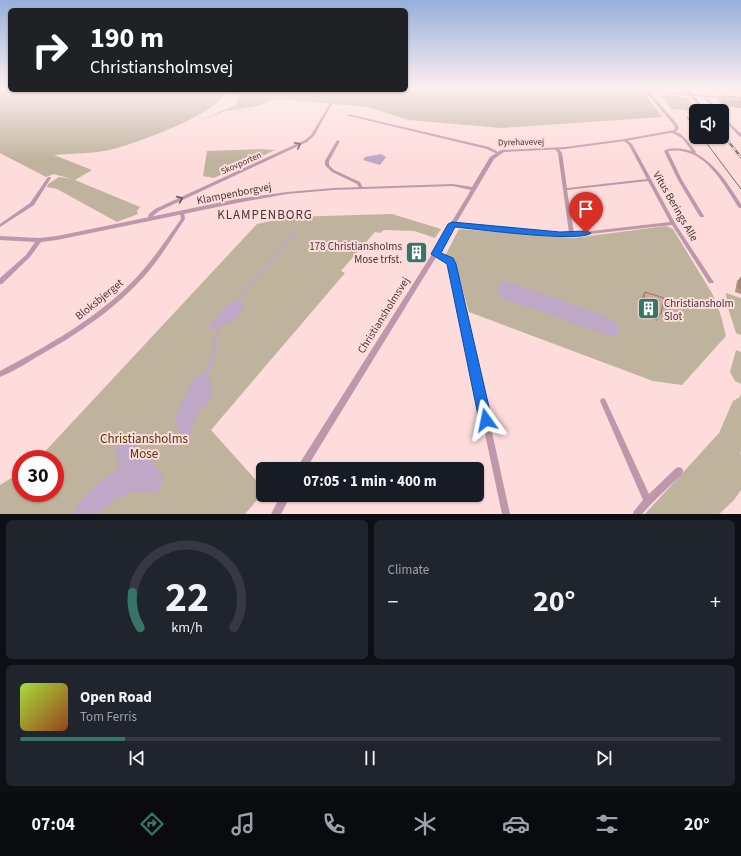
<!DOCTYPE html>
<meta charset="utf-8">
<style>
:root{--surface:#171b24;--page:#20242c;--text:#f1f3f6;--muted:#9ea1a6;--line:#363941;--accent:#357666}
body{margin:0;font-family:"Source Sans 3",sans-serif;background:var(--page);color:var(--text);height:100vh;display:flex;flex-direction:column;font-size:15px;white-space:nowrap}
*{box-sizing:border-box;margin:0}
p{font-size:13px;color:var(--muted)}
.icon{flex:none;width:22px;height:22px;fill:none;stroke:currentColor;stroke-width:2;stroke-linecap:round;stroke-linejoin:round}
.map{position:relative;height:514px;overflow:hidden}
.side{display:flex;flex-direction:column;gap:6px;padding:6px;background:#0d0f14;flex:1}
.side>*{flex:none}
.guide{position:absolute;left:8px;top:8px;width:400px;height:84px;border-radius:6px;box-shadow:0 1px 3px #0004;background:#202124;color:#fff;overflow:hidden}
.buttons{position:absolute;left:689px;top:104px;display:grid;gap:8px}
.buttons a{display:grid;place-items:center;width:40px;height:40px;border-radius:6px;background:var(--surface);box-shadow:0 1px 3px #0004;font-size:20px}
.speed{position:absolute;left:12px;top:450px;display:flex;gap:8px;font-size:20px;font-weight:700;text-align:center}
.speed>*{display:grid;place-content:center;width:52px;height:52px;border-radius:50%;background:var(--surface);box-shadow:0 1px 3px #0004;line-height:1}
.speed .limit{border:6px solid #d22;background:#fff;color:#111}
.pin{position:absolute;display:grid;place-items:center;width:34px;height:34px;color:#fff;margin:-41px -17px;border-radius:50% 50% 50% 0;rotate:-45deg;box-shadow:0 0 4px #0007}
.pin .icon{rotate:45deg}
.me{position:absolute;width:44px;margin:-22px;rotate:348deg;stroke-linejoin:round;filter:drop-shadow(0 0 3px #0008)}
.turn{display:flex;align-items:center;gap:14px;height:84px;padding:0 16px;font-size:18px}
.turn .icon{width:52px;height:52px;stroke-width:2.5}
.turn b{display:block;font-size:28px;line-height:34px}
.big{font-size:30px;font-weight:700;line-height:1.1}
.side .tile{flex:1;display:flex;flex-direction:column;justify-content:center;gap:6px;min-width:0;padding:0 14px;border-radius:6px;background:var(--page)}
.side .dial{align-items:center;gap:0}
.dial svg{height:104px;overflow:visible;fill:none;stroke:var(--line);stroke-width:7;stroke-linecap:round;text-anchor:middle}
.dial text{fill:var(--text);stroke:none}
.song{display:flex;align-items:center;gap:12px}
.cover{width:48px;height:48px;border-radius:6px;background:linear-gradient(135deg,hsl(80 70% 55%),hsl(20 70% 35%))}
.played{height:4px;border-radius:2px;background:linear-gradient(90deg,var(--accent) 15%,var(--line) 15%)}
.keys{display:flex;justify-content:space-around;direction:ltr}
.heat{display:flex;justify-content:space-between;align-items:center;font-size:22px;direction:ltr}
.side .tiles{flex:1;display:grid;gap:6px;grid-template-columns:1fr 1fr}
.tile:last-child{grid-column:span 2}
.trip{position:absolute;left:256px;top:462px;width:228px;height:40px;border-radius:6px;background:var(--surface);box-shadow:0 1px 3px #0004;font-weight:700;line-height:40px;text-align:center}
.tabs{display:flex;height:64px;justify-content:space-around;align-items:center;background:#090b0e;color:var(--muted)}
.tabs .icon{width:28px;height:28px}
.tabs .active{color:var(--accent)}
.tabs b{font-size:18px;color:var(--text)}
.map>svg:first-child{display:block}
</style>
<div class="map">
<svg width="741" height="514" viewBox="0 0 741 514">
<rect width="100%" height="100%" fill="#fddcdb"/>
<!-- green -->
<g fill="#bfb39d">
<path d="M0 89H641L662 117 502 128 409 120 368 107 280 99 272 100 257 106 226 111 199 121 236 105 238 97 236 95 225 93C217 114 133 145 109 150 92 154 73 153 54 155L92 170 75 180 140 207 137 211 138 214 117 222 57 189 47 187 48 184 59 177 71 179 54 174 46 177 0 153Z"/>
<polygon points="662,95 687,97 698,111 671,109"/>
<polygon points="261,149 275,150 214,178 203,176 207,151"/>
<polygon points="392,214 441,229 435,238 414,231 384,230 380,233 375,232 341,271 345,273 211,430 263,488 263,493 245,514 0,514 0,485 21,472 21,493 55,493 55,459 38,459 257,224 289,217"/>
<polygon points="666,226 673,229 713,295 721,316 726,336 682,385 653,381 469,312 454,261 445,256 459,229 574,238"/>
<polygon points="726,293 741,298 741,335 736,333 727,305"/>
<polygon points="736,350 741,352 741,384 735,381 730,372"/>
<polygon points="741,393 741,452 740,453 741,455 741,490 734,500 719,514 645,514 719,433 733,401 740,397"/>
</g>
<!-- water -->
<g fill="#bea7c7">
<polygon points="381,154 386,157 380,165 363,160 365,157"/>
<polygon points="503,282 515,284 607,317 613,320 618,324 618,334 615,336 605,334 505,299 497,292 498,285"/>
<path d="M239 300 243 302C243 318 224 328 209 329V326L227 305Z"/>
<path d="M207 373C213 384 215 394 206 405 204 407 201 409 199 411 193 422 192 435 184 445L178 428 174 421 192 381 201 374Z"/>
<path d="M127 434C138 442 134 445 142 453 154 467 171 472 157 494L150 492H132L118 497 97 514H73C80 496 105 479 119 467L115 445 116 437Z"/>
</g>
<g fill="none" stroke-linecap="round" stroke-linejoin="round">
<!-- stream-far2 -->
<g stroke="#bea7c7" stroke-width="1">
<polyline points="586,89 589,90"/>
<polyline points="598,94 598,108 611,120"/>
</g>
<!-- stream-far1 -->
<polyline stroke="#bea7c7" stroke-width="2" points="248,287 298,228"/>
<!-- stream -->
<g stroke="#bea7c7" stroke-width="2.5">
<polyline points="240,296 249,286"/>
<polyline points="219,327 217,331 219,332"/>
<polyline points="207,373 214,355 216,335"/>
</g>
<!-- minor -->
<g fill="#be98aa" fill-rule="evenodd">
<polygon points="623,89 632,89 726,97 727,98 726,99 706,97 720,111 716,111 703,97 624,90"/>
<polygon points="330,103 332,104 314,136 307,142 159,211 153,216 151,221 149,221 147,220 149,214 155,209 305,140 311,135"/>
<polygon points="348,114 489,147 500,153 497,154 487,149 349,116 348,116"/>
<polygon points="722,115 741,134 741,137 740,137 722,118"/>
<path d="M672 131C684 133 689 143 696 152L695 153C717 165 728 184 741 204V208H739C725 187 709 154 681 151 677 150 672 151 668 151L682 180 704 216V217H700L678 180 664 151C671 146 684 149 692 151L682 138 672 133Z"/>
<path d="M624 139H626L632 144 675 223 713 281 714 282 713 283H709L672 225 572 236 467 228 452 226 450 225 452 224 467 226 569 233 558 153 555 149 558 148 562 153 567 188 647 179 629 145 624 141ZM648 181 670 222 574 233 567 190Z"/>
<polygon points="337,140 340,141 329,161 329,165 334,170 360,182 363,188 362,189 360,189 357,184 332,172 325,165 325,161"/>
<polygon points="48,177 50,177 51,178 34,205 0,227 0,224 30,203"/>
<path d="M180 212H184L185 219C174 235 164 252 152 267 121 306 78 334 35 358 24 365 12 372 0 377V371C47 346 94 320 132 282 151 263 165 241 181 219L180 213Z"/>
<polygon points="435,252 452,259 455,264 510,514 502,514 449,264 448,261 433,255 433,253"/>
<polygon points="603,398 605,399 649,494 676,468 679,467 682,468 683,471 682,474 651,504 642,514 633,514 634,511 643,500 600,401 601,399"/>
</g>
<!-- tertiary -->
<g fill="#be98aa" fill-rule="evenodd">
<polygon points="643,89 647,89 677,124 679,128 676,132 625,141 565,149 504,152 494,159 438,254 306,469 296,469 432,254 471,190 453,186 333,190 287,194 237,203 57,240 41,242 30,257 2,284 0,284 0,278 26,255 35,242 0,240 0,236 39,238 57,236 237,199 287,192 333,188 453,184 472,187 490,157 501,150 565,147 625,139 674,130 675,128 674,125"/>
<polygon points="281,495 291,495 281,514 271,514"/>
</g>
<!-- tram -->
<g stroke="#7d6767" stroke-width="1">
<polyline points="687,117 696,129"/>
<polyline points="702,137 741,189"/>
</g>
<defs>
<g id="rail-far1">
<polyline points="686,89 705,111"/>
<polyline points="722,134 728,141"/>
</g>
<polyline id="rail" points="727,140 741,157"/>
</defs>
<!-- rail-far1 casing -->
<use href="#rail-far1" stroke="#7d6767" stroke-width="2"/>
<!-- rail casing -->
<use href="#rail" stroke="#7d6767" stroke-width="2.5"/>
<!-- rail-far1 -->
<use href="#rail-far1" stroke="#fddcdb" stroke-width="1" stroke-dasharray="3.5" stroke-linecap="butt"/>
<!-- rail -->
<use href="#rail" stroke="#fddcdb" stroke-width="1.5" stroke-dasharray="4.5" stroke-linecap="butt"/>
</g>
<!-- wall -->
<g fill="#b29180">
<polygon points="721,96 741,97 741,108 724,106 718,101"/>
<polygon points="741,277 741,294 735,292 737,281"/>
<polygon points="645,292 661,314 657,321 638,314 641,298"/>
</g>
<!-- building -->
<g fill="#cfa995" stroke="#917668">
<polygon points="721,96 741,97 741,102 727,101"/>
<polygon points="741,277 741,288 739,288"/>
<polygon points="645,292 664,298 661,314 642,307"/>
</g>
<!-- one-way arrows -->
<defs><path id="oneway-chevron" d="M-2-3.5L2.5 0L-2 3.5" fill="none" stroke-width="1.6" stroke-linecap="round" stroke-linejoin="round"/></defs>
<g stroke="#6b545a">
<use href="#oneway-chevron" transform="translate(298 145) rotate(-27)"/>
<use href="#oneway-chevron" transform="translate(180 199) rotate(-24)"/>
</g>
<!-- sky -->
<linearGradient id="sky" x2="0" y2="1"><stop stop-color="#97afdb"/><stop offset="0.55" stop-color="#feefef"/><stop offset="1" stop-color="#feefef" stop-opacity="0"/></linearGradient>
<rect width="741" height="161" fill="url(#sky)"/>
<!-- route -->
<path fill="#1a73e8" stroke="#114b97" d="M452 222 560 232 586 231 591 233C581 243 475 229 455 227L441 253 453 258 456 264 492 420 490 425 486 427 481 425 479 420 447 264 431 254 448 224Z"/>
<!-- icons -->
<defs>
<symbol id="building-square" viewBox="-11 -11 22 22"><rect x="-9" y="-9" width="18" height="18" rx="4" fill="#357666" stroke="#fddcdb"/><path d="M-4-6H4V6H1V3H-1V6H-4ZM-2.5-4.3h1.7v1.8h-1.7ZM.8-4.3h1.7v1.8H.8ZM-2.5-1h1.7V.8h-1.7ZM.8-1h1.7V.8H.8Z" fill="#fff"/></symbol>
</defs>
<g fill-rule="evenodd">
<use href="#building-square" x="404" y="240" width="25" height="25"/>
<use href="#building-square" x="636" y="296" width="25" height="25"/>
</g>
<g text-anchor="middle" stroke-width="4" stroke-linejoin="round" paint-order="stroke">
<!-- far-street labels -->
<g font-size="9" fill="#483737" stroke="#fddcdb">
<text transform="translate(521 142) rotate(-1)" y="3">Dyrehavevej</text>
<text transform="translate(241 163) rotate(-24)" y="3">Skovporten</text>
</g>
<!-- street labels -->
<g font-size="11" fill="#483737" stroke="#fddcdb">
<text transform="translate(234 193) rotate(-11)" y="4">Klampenborgvej</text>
<text transform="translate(676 206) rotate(60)" y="4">Vitus Berings Alle</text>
<text transform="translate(99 299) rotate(-39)" y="4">Bloksbjerget</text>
<text transform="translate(383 315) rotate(-58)" y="4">Christiansholmsvej</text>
</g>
<!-- poi labels -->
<g font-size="11" fill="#483737" stroke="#fddcdb" text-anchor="end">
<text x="402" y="250">178 Christiansholms<tspan x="402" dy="13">Mose trfst.</tspan></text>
<text x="664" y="307" text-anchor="start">Christiansholm<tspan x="664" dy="13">Slot</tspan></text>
</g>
<!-- quarter labels -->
<g font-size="13" letter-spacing="1" fill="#483737" stroke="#fddcdb">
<text x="265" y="219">KLAMPENBORG</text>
</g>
<!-- near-park labels -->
<g font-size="13" fill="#4f3a0d" stroke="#fddcdb">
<text x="144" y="443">Christiansholms<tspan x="144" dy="15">Mose</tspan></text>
</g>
</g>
</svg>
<div class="buttons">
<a><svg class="icon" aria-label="sound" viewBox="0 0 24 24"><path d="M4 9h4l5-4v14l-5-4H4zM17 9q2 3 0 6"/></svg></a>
</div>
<div class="speed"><div class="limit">30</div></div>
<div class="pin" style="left:586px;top:233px;background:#d93025"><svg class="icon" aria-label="arrive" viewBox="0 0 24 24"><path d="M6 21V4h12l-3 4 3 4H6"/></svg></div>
<svg class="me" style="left:486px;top:420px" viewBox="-20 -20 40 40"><path d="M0-17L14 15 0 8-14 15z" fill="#1a73e8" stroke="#fff" stroke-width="4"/></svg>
<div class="trip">07:05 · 1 min · 400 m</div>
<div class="guide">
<div class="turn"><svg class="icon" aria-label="right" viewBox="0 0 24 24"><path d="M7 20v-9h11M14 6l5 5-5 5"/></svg><div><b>190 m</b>Christiansholmsvej</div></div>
</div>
</div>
<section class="side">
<div class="tiles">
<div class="tile dial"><svg viewBox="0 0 100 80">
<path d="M14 69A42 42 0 1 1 86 69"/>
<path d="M14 69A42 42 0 0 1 8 42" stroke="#357666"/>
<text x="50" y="56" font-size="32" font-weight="700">22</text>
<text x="50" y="72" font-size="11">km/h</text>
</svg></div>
<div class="tile"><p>Climate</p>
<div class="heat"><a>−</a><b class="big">20°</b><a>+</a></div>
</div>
<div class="tile">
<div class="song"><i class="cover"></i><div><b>Open Road</b><p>Tom Ferris</p></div></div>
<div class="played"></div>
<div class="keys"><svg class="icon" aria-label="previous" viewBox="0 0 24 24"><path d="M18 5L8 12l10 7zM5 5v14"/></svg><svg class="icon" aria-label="pause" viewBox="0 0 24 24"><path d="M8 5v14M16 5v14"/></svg><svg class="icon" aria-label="next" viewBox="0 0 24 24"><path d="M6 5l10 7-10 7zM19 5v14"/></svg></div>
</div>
</div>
</section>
<nav class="tabs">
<b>07:04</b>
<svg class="icon active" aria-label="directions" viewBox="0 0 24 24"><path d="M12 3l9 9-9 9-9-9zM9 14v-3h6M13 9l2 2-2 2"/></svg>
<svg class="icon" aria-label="music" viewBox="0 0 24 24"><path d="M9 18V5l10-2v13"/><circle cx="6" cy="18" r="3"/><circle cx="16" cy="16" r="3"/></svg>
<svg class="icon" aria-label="phone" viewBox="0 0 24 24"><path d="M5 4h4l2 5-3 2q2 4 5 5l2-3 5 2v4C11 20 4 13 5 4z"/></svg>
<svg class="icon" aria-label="climate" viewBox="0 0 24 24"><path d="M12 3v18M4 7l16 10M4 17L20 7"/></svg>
<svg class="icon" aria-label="car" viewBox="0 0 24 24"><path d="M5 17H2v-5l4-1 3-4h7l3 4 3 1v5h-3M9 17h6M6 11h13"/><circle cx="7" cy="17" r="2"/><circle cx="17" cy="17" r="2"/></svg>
<svg class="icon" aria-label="filters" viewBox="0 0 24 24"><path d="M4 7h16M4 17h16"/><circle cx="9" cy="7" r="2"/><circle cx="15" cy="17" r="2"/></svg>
<b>20°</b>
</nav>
